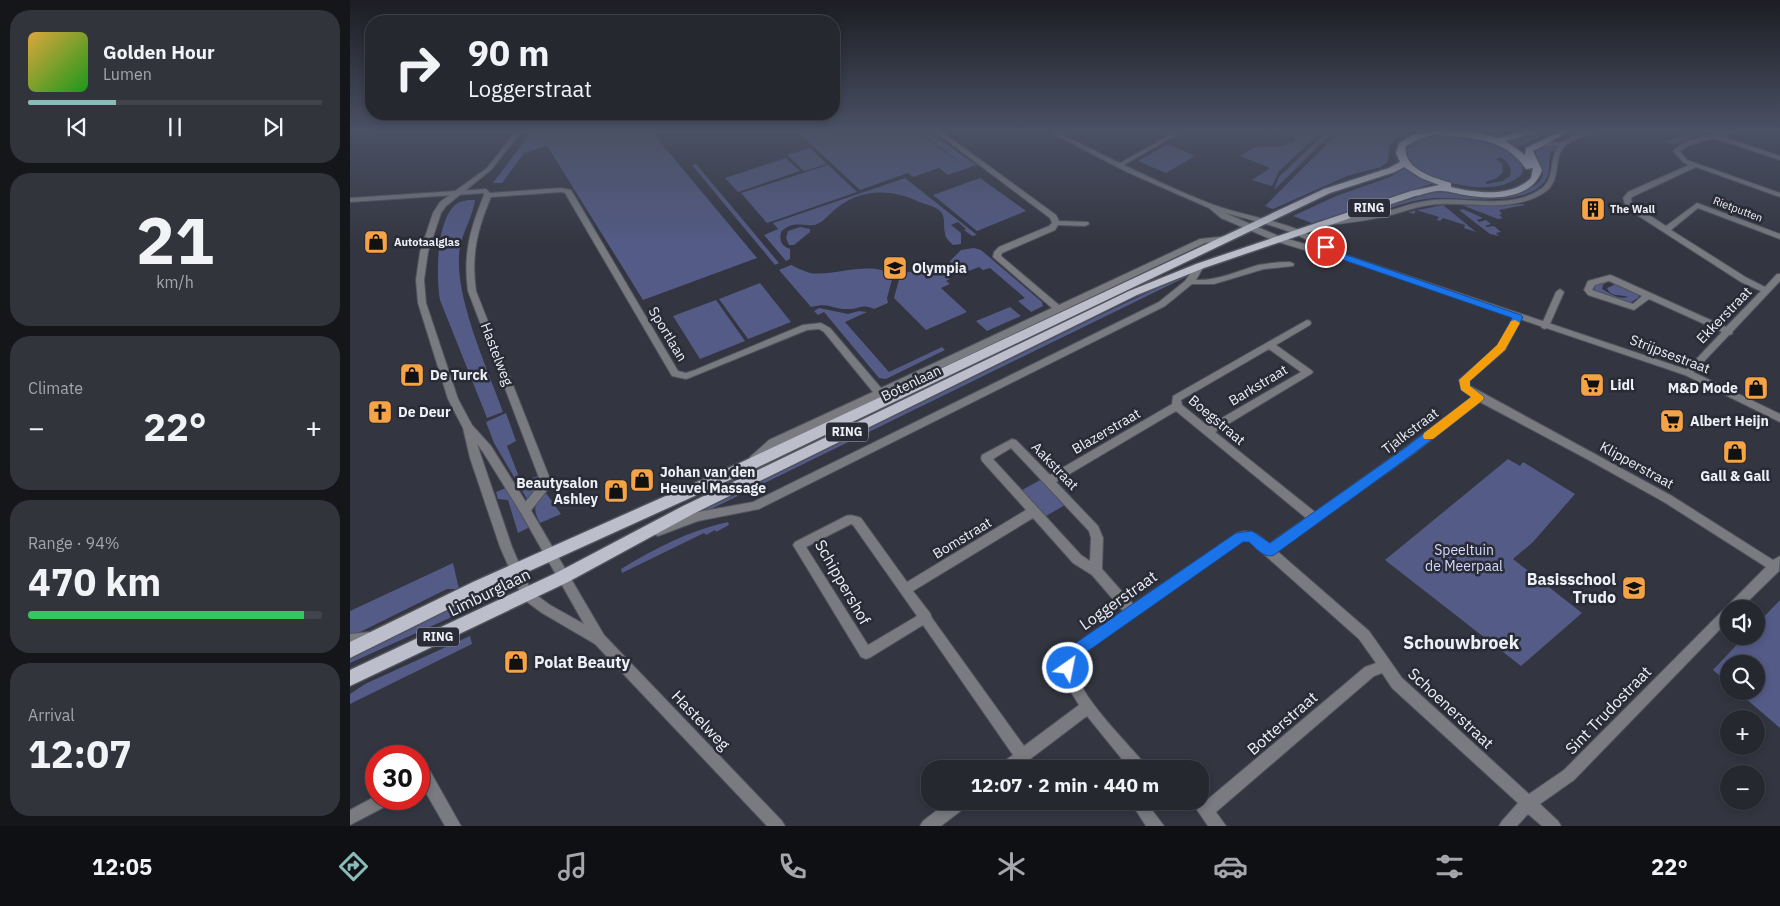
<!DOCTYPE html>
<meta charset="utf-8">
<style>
:root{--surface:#262830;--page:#32343c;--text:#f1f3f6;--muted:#a4a6ab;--line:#42444c;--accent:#8bbbb9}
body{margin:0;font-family:"IBM Plex Sans",sans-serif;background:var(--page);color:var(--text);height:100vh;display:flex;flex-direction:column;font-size:19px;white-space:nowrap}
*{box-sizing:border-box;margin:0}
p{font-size:16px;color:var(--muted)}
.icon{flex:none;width:28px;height:28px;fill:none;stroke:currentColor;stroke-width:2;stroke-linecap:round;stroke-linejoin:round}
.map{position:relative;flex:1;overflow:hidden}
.sheet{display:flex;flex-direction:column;gap:10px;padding:10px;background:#15161a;width:350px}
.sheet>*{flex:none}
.guide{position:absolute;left:15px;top:15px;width:475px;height:105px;border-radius:20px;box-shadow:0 2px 8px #0003,0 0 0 1px var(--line);background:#262830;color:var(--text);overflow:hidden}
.tools{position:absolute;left:1370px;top:600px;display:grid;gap:10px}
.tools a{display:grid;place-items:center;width:45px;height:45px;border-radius:50%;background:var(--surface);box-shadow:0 2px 8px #0003,0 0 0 1px var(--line);font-size:25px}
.speed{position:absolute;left:15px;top:745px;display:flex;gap:10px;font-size:25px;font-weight:700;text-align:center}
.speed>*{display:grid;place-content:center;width:65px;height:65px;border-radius:50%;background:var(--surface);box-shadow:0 2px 8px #0003,0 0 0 1px var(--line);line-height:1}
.speed .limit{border:8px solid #d22;background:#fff;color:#111}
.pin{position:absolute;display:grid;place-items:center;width:42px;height:42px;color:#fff;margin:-21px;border:2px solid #fff;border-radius:50%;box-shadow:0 1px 5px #0007}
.me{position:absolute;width:55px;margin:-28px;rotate:33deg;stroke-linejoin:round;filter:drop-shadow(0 0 4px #0008)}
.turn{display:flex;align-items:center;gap:18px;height:105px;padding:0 20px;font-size:22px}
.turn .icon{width:65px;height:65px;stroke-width:2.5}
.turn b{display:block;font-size:35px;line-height:42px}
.big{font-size:38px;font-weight:800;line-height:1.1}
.sheet .card{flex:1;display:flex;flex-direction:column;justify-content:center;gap:8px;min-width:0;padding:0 18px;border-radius:20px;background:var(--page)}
.sheet .dial{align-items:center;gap:0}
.dial b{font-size:65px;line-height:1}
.song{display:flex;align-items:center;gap:15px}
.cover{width:60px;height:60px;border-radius:8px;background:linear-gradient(135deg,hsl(40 70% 55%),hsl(120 70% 35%))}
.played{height:5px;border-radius:2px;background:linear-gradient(90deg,var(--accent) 30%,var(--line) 30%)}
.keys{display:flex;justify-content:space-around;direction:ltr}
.heat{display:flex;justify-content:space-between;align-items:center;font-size:28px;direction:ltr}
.charge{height:8px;border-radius:4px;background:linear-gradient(90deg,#34c759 94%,var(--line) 0)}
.trip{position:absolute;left:571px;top:760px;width:288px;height:50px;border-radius:20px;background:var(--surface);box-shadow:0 2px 8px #0003,0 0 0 1px var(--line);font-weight:800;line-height:50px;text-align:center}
.menu{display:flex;height:80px;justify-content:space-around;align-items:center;background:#0f1013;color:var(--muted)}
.menu .icon{width:35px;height:35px}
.menu .current{color:var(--accent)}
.menu b{font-size:22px;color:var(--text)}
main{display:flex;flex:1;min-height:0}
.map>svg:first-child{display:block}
</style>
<main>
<section class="sheet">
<div class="card">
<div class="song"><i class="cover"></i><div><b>Golden Hour</b><p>Lumen</p></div></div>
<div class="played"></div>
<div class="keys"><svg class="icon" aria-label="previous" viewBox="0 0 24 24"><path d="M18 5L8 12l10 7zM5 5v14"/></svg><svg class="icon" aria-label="pause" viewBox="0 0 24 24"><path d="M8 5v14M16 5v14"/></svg><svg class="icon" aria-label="next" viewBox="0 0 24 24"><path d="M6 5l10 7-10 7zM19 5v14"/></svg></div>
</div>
<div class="card dial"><b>21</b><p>km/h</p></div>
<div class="card"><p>Climate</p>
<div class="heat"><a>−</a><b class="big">22°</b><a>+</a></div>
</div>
<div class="card"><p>Range · 94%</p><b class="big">470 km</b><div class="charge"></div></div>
<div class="card"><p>Arrival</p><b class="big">12:07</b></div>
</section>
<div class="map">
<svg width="1430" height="826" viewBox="0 0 1430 826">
<rect width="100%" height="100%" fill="#333540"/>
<!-- green -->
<g fill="#545b86" fill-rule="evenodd">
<polygon points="211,131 301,131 407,258 293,300 191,136"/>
<polygon points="447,131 567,131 603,158 608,161 616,158 627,165 598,175 589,168 563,177 558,173 510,190"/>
<polygon points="938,131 972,131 929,171 922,186 902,180 920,168 890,156 906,146 927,147 943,142 946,135 935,134"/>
<polygon points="977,131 984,131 924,190 929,177"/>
<path d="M990 131H1058C1039 143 1040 138 1038 161L1031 167 997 176 923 209 915 206Z"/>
<polygon points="1191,131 1207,131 1167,147 1156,142"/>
<polygon points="1343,131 1354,131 1356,133 1324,145 1315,142"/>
<path d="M1096 135 1122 138 1145 146 1151 145C1162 152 1176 160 1172 174 1148 200 1079 184 1058 159L1057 150C1065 137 1082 136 1096 135ZM1151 157C1158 162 1163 168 1160 176L1153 181 1137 184 1135 182 1147 178 1153 172 1152 164 1146 159Z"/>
<polygon points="818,144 845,156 816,173 788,161"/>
<path d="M1208 146 1206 151 1201 152C1197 161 1202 173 1195 181 1175 208 1114 197 1085 198 1070 199 1054 203 1040 208L1038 212 1008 216 1083 192 1161 195C1174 191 1200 184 1191 165 1188 159 1185 156 1186 150L1192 147Z"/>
<polygon points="460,148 477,164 454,171 437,155"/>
<polygon points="436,158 450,171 388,192 375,178"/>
<polygon points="346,164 429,263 425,265 342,165"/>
<polygon points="478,165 507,192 417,223 391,193"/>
<polygon points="1055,168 1084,183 962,223 943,216 986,196 1040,177"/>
<path d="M555 178 627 235 622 236 614 230 616 229 608 222 601 225 611 233V244L603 245C600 242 595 238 595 233 593 225 596 217 590 211 584 205 572 204 565 200 540 189 511 189 488 207 482 211 477 218 471 222 458 231 445 217 431 232 429 241 432 246 440 249V259L436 261 414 235 428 229 423 223Z"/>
<polygon points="630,178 676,211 627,231 583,195"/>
<path d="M119 200H125C123 216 113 231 110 247 102 293 137 367 153 412L137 418 90 300C86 277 86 222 105 205 109 201 114 201 119 200Z"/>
<polygon points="1173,204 1175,205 1149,210 1152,214 1149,215 1153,218 1148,219 1112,205 1148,206"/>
<polygon points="1093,205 1126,232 1114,228 1115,225 1093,218 1090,221 1087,220 1089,217 1066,210 1064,214 1058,212"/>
<polygon points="1113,209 1133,218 1127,220 1129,222 1136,220 1141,224 1135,226 1137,227 1144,226 1151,232 1146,233 1149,236 1140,234 1109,210"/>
<polygon points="450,227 460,229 460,232 444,245 439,245 436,238 438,231"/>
<polygon points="624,248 631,250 692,302 693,306 681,312 668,301 675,298 640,268 633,270 629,267 606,276 600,268 600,261 611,250"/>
<path d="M441 265C447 268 454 271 460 273 484 277 522 259 543 276L537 298 538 303 524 309C511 303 509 310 497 309 481 309 480 302 461 307L429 270Z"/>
<polygon points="588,267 592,268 600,279 596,281 600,284 591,288 617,312 576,330 544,298 550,276 552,273"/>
<polygon points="840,275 353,513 340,516 746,317 820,282"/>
<path d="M1257 282 1253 285 1252 289C1261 294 1268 300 1278 297 1271 294 1261 298 1257 288L1264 285 1262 282 1288 294 1289 297 1280 303 1244 290 1245 285Z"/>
<polygon points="410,283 441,322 398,339 369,299"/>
<polygon points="366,300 395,341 350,359 323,316"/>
<polygon points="660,307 671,316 637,331 626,321"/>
<polygon points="469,308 498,314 509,311 517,312 495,322 539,372 592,347 595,350 536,379 529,378 474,312 468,315 464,311"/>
<polygon points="156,413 166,441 157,446 171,482 188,476 191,483 179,498 177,499 144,443 136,422"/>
<polygon points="1158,459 1170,466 1173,462 1225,494 1183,542 1163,559 1232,613 1171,666 1035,560"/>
<polygon points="692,479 715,505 696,516 672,490"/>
<polygon points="158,487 180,527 168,533 158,500 148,499 146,492"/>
<path d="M196 493 211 514 190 523C182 508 184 504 196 493Z"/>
<path d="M378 522 379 525 366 532 365 530 356 535 354 533 272 573 271 569C304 549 340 530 378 522Z"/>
<polygon points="103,563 109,589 97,589 8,633 0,633 0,611"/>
<polygon points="1430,600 1430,728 1387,691 1406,691 1406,664 1379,664 1379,684 1363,670 1395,636 1406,636 1406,625"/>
<polygon points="112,602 115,611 0,663 0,659"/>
<polygon points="120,636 122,644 0,704 0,694 15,684"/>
</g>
<!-- forest -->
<g fill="#575f92">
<polygon points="182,131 210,131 191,136 197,146 174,153 152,183 143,183"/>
<polygon points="569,131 579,131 616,158 608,161"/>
</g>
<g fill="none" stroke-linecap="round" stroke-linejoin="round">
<defs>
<g id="minor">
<path d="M584 131H591L706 215 709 221 738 222 739 224 735 226 708 225 705 230 652 253 651 256 709 305 850 239 878 236 882 238 878 240 855 243 427 446 408 463H400L399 460 400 457 419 440 523 392 474 332 469 329 457 330 339 378 336 379 322 376 215 193 211 192 141 197C127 230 121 255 126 291L202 484 179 513 175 515 171 513 169 510 171 507 191 483 118 291C113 254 120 229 134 195V193L0 202V198L136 189 140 193 211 188 221 190 328 371 336 373 345 370 453 325 471 323 480 328 531 388 702 308 643 257 644 252 649 247 699 226 702 223 700 218Z"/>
<polygon points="826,131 833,131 772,166 767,165"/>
<path d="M1239 131H1247C1238 137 1225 137 1216 145 1201 159 1214 181 1192 194 1159 214 1116 200 1080 205 1063 207 1048 214 1032 217 1014 221 997 223 979 225L975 223 979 221C997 218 1015 217 1032 213 1047 209 1061 203 1076 201 1113 195 1160 212 1192 188 1205 178 1199 159 1208 146L1185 147 1183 146V144L1211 142 1221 136Z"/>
<path d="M1378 131H1386L1371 136 1430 156V160L1364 138 1340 145 1330 151 1337 160 1430 193V197L1346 167 1284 196 1281 198 1282 204 1316 226 1347 203 1430 234V239L1348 208 1321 230 1397 278 1415 287 1427 274H1430V281L1383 331 1382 334 1379 335 1341 375H1335L1333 373 1335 371 1372 332 1299 299 1284 310 1238 295 1234 290 1238 281 1260 275 1263 276 1376 327 1411 291 1391 282 1284 213 1276 207 1273 198 1278 192 1339 165 1333 162 1323 151C1337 137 1359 136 1378 131ZM1259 281 1292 296 1283 304 1242 290 1245 285Z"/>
<path d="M940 262 944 264 943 266 914 269 864 284H842L815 306 409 509 348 521 308 536 304 534 302 531 304 528 348 512 403 502 809 302 835 281 847 264H853L854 266 846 280C867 281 888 271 908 265 919 263 929 262 940 262Z"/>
<polygon points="1210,289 1214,292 1199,326 1195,329 1192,328 1191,326 1206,292"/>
<path d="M1168 314 1172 317 1155 350 1119 381 1120 386 1322 496 1423 560 1430 556 1429 571 1390 609H1379V620L1224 780 1190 804 1208 821 1211 826H1192L1178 814 1167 826H1149L1152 821 1168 803 1042 688 1032 673 1024 676 866 812 876 826H858L841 801H850V794L857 800 1015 667 1026 663 1009 639 899 541H893L728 657C726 664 726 670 728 677 734 700 778 744 795 764L797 769H780L737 716 667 769H648L650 764 663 755 573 625 521 657 516 659 511 657 443 545 445 542 496 516C501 514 506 516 511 518L557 582 676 510 632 461 631 458 632 455 662 439 666 440 700 475 822 404 823 396 957 320 960 321 961 323 960 325 926 345 961 370 963 372 961 374 865 432 965 512 1055 448 1122 397 1112 390 1109 380 1148 346 1164 317ZM919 349 951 372 858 426 832 405 831 400ZM1130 402 1237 459 1314 502 1416 567 1214 770 1179 794 1052 678 1019 631 927 551 1063 454ZM826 411 956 518 919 544C909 535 902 528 887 533L783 604 752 569 753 538 748 526 706 482ZM661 448 739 531 741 538 740 561 731 555 643 459ZM683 518 723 563 742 575 773 611 717 650 714 662V676L721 692 729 705 674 746 582 618 580 613 563 591ZM501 524 503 525 567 616 518 645 456 547Z"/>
<polygon points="19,632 24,634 25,638 24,642 0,646 0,634"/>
<polygon points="75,769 80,771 111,826 95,826 72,786 69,787 69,772"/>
<polygon points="26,796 26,799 42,799 40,804 0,825 0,810"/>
<polygon points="599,801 619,801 617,806 591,826 570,826 573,821"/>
<polygon points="790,801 808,801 802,810 814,826 796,826 785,809"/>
</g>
<g id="tertiary">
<path d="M166 131H172L141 170 96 206 91 213 78 252 74 280 76 303 108 399 122 425 141 446 179 507 254 635 432 821 435 826H417L245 644 192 613 173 599 150 547 120 458 113 428 98 399 68 303 66 280 70 252 83 213 90 202 137 168ZM127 444 133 452 171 513 234 624 200 605 181 591 162 547Z"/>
<path d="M698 131H705C756 156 807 183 861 204 901 219 951 221 984 251L1341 371 1430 414V422L1335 375 981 255 964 253 925 241 871 218 859 208 777 172ZM875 213C908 222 944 229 972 249L931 237Z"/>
</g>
<path id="primary" d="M1083 131H1121L1149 138 1174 131H1185L1184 133 1156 141 1175 155 1176 148 1211 131H1220L1183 151 1192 170C1182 200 1142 200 1115 195 1107 194 1100 191 1092 191 1083 190 1074 195 1065 196L854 268 787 295 343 514 218 582 0 686V670L208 572 333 506 779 291 846 264 1061 191 1089 185 1071 178 1054 167 1045 172 980 193 404 469 133 592 0 658V642L123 582 394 461 974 189 1039 168 1050 162 1046 153 1049 143 1063 135ZM1083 135C1118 137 1155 137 1176 169L1183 168 1181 178C1161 198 1126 193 1101 187V183C1084 178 1052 169 1056 146L1069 139Z"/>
</defs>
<!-- minor casing -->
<use href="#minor" stroke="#51535d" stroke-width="2"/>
<!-- tertiary casing -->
<use href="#tertiary" stroke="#51535d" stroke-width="2"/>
<!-- primary casing -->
<use href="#primary" stroke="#51535d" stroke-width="3"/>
<!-- minor -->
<use href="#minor" fill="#797b80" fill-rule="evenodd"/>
<!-- tertiary -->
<use href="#tertiary" fill="#797b80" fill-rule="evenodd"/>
<!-- primary -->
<use href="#primary" fill="#bcbfcb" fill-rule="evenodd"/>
</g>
<!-- sky -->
<linearGradient id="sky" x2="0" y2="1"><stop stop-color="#1c1d23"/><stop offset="0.53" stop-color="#4a5164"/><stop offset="1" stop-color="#4a5164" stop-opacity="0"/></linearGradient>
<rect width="1430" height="246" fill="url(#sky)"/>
<!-- route -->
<path fill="#1a73e8" stroke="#114b97" d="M973 245H979L985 251 1171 315 1173 317 1155 350 1120 381V386L1134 397 1133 400 1063 454 924 555C914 559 906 548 899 542H893L728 658 723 673 718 675 712 673 710 668 717 649 886 533 902 531 920 543 1055 448 1121 397 1111 390 1109 380 1147 346 1162 318 979 255 972 247Z"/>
<!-- slow -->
<polygon fill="#f59e0b" points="1165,320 1170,323 1155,350 1120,381 1120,386 1134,397 1133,400 1083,439 1074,439 1073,436 1074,433 1121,397 1111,390 1109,380 1147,345 1161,321"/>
<!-- icons -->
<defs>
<symbol id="building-square" viewBox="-11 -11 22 22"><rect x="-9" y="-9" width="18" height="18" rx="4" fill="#f5a345" stroke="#292b36"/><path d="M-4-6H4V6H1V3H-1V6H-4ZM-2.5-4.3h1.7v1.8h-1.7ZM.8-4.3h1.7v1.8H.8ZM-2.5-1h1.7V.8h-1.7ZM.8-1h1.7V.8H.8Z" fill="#111"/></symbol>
<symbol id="shop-square" viewBox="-11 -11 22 22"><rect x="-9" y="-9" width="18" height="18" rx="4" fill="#f5a345" stroke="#292b36"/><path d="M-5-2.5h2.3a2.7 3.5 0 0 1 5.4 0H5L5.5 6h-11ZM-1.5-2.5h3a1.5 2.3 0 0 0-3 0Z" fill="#111"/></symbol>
<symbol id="school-square" viewBox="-11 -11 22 22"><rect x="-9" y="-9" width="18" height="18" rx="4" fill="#f5a345" stroke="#292b36"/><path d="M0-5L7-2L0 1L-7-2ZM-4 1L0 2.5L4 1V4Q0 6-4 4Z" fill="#111"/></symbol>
<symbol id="supermarket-square" viewBox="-11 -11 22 22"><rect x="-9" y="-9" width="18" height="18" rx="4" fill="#f5a345" stroke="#292b36"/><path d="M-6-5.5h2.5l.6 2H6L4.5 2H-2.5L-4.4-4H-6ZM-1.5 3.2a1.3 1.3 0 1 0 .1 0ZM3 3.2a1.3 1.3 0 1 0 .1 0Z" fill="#111"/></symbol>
<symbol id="church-square" viewBox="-11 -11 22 22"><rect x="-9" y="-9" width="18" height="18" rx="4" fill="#f5a345" stroke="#292b36"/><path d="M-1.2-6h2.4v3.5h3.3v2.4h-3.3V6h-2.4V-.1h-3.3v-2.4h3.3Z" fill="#111"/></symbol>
</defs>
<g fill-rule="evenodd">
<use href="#building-square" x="1229" y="195" width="28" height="28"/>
<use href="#shop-square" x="12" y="228" width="28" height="28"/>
<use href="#school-square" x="531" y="254" width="28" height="28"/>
<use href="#shop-square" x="48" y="361" width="28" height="28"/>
<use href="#supermarket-square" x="1228" y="371" width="28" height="28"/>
<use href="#shop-square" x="1392" y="374" width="28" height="28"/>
<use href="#church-square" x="16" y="398" width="28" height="28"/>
<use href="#supermarket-square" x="1308" y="407" width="28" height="28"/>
<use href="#shop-square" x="1371" y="438" width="28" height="28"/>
<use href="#shop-square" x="278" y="466" width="28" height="28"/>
<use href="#shop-square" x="252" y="477" width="28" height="28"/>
<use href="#school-square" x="1270" y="574" width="28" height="28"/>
<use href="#shop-square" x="152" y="648" width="28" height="28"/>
</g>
<g text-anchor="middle" stroke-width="5" stroke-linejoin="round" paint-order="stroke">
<!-- far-poi labels -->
<g font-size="11" font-weight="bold" fill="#edeff6" stroke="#292b36" text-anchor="start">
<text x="1260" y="213">The Wall</text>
<text x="44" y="246">Autotaalglas</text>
</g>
<!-- far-street labels -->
<g font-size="11" fill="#edeff6" stroke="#292b36">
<text transform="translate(1388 209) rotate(21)" y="4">Rietputten</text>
</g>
<!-- shield labels -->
<g fill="#292b36" stroke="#b2b4bc" stroke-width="1">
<rect x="998" y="198.5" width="42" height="19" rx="4"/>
<rect x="476" y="422.5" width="42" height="19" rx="4"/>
<rect x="67" y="627.5" width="42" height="19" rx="4"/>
</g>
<g font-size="12" font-weight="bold" fill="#edeff6">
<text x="1019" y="212">RING</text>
<text x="497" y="436">RING</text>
<text x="88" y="641">RING</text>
</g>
<!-- poi labels -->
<g font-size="14" font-weight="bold" fill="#edeff6" stroke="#292b36" text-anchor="start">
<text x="562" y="273">Olympia</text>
<text x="80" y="380">De Turck</text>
<text x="1260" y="390">Lidl</text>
<text x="1388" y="393" text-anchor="end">M&amp;D Mode</text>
<text x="48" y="417">De Deur</text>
<text x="1340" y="426">Albert Heijn</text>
<text x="310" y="477">Johan van den<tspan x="310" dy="16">Heuvel Massage</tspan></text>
<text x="1385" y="481" text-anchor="middle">Gall &amp; Gall</text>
<text x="248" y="488" text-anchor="end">Beautysalon<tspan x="248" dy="16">Ashley</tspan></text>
</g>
<!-- street labels -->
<g font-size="14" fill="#edeff6" stroke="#292b36">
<text transform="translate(1374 315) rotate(-46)" y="5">Ekkerstraat</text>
<text transform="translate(318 334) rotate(59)" y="5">Sportlaan</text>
<text transform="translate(147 354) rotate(69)" y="5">Hastelweg</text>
<text transform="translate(1320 354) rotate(21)" y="5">Strijpsestraat</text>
<text transform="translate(561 383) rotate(-26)" y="5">Botenlaan</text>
<text transform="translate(908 385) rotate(-31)" y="5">Barkstraat</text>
<text transform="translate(867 420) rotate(40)" y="5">Boegstraat</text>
<text transform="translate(756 431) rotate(-30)" y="5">Blazerstraat</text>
<text transform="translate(1060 431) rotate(-37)" y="5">Tjalkstraat</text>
<text transform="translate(1287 465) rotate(29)" y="5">Klipperstraat</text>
<text transform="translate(705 466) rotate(46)" y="5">Aakstraat</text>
<text transform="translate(612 538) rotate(-31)" y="5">Bomstraat</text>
</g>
<!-- park labels -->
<g font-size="14" fill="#d5dcfd" stroke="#292b36">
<text x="1114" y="555">Speeltuin<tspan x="1114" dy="16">de Meerpaal</tspan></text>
</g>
<!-- near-poi labels -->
<g font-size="16" font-weight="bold" fill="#edeff6" stroke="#292b36" text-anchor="end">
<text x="1266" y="585">Basisschool<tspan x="1266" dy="18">Trudo</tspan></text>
<text x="184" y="668" text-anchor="start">Polat Beauty</text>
</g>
<!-- near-street labels -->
<g font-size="16" fill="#edeff6" stroke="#292b36">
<text transform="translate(493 582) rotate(60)" y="6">Schippershof</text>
<text transform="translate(139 592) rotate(-26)" y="6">Limburglaan</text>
<text transform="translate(768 600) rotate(-35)" y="6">Loggerstraat</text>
<text transform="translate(1101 708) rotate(43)" y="6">Schoenerstraat</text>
<text transform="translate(1258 710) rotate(-46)" y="6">Sint Trudostraat</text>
<text transform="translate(351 720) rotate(46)" y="6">Hastelweg</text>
<text transform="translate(932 723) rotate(-41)" y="6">Botterstraat</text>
</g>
<!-- near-neighbourhood labels -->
<g font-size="18" font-weight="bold" fill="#edeff6" stroke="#292b36">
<text x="1111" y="649">Schouwbroek</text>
</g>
</g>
</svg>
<div class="tools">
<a><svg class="icon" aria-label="sound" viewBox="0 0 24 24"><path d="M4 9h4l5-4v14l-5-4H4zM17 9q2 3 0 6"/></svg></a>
<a><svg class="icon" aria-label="search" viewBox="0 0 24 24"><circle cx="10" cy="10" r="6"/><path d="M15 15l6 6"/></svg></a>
<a>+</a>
<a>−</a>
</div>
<div class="speed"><div class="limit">30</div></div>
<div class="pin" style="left:976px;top:247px;background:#d93025"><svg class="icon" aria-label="arrive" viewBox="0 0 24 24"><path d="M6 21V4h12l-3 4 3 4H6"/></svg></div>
<svg class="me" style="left:718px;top:668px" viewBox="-20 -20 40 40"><circle r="17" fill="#1a73e8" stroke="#fff" stroke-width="3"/><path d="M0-11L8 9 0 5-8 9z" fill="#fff"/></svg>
<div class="trip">12:07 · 2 min · 440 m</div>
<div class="guide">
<div class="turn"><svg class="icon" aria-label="right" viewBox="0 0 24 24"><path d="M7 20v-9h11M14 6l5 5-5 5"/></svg><div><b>90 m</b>Loggerstraat</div></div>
</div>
</div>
</main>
<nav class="menu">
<b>12:05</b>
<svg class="icon current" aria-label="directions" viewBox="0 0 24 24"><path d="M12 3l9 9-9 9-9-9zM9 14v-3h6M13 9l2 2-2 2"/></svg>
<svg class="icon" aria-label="music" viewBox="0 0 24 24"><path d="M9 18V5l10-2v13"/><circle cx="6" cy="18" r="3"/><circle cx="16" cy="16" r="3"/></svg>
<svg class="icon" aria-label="phone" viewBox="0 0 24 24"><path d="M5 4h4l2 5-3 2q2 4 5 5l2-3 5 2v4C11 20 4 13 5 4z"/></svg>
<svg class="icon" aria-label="climate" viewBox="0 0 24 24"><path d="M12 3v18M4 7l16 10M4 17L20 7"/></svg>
<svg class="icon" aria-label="car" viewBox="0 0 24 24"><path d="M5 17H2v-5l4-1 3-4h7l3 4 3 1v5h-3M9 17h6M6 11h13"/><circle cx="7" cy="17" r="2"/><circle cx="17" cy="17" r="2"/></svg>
<svg class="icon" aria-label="filters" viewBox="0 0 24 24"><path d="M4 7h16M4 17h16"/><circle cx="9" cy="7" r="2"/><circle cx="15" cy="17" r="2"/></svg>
<b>22°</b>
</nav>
